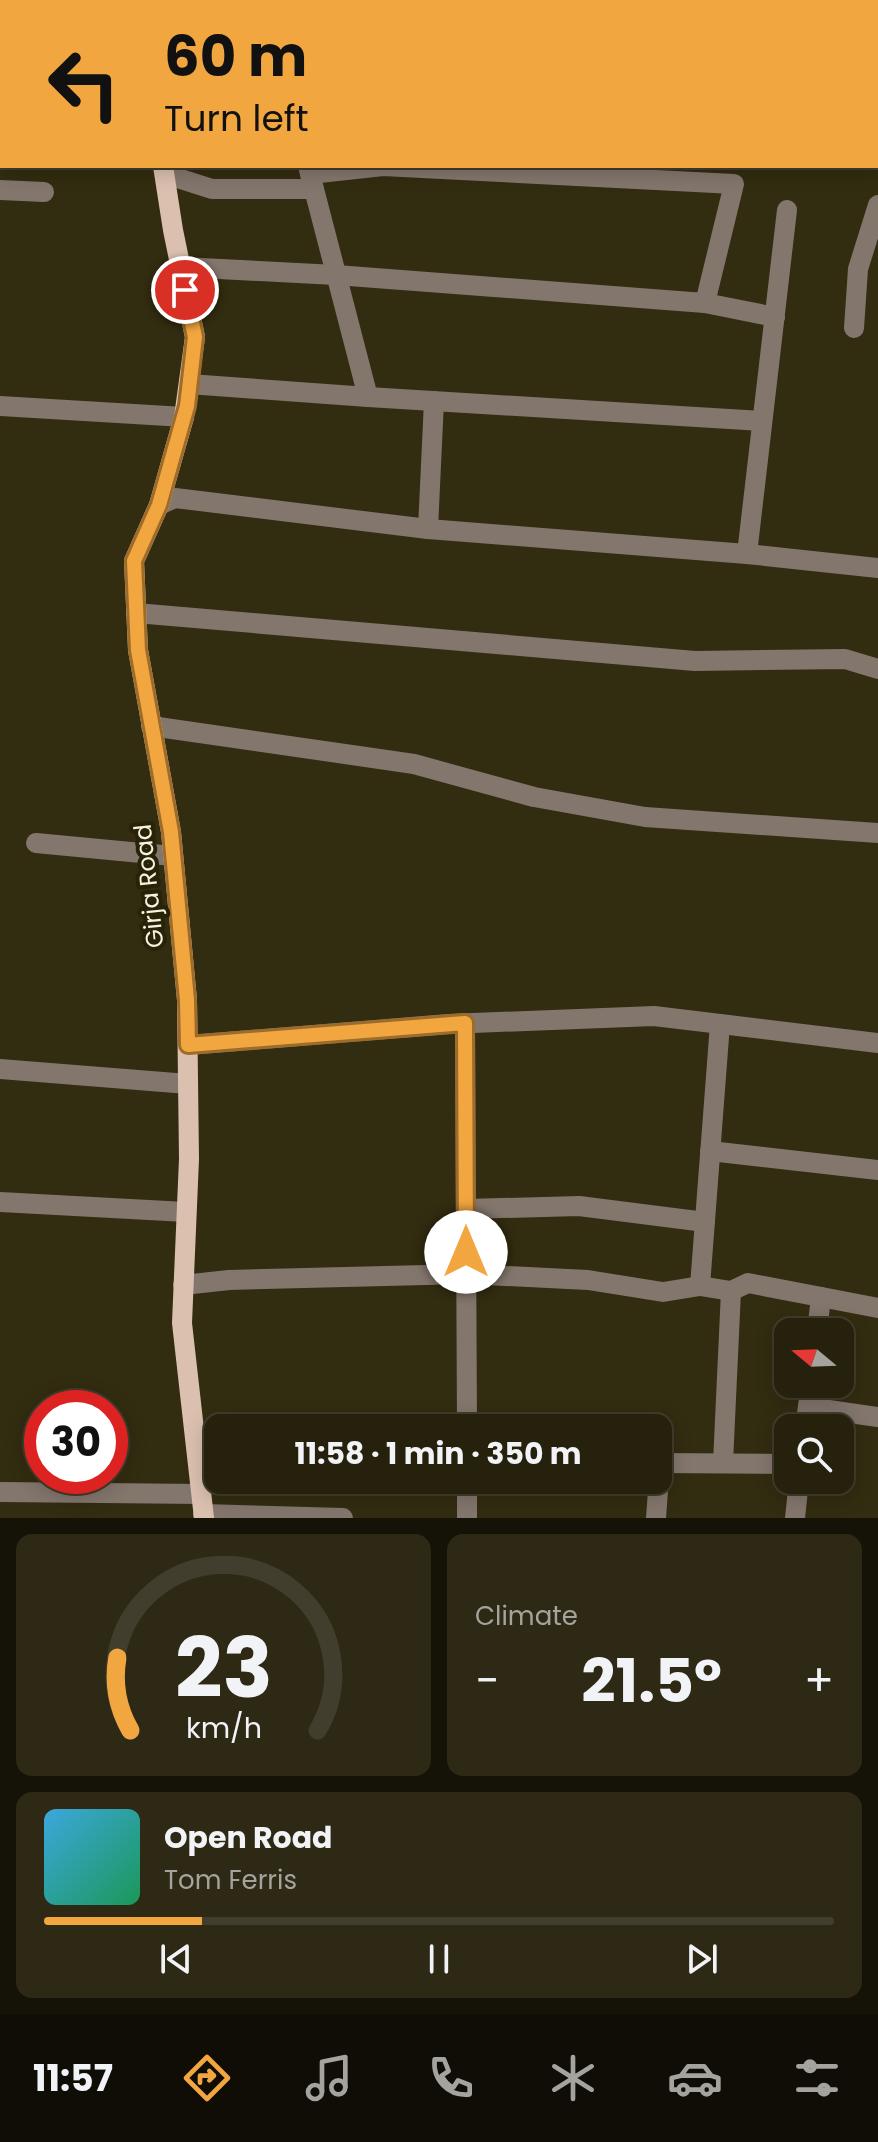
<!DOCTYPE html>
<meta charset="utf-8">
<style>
:root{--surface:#26210c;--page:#2e2915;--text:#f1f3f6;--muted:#a4a39d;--line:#423e2d;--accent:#f1a640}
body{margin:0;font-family:Poppins,sans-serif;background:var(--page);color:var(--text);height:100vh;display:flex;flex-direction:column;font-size:30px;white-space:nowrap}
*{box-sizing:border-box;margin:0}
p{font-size:26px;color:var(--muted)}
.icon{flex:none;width:44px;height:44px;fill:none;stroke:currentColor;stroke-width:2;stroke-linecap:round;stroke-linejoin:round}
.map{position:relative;height:1518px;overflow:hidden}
.details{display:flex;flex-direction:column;gap:16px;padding:16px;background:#151207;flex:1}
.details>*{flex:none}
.top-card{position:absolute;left:0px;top:0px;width:878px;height:168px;box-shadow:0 4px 20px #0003,0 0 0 2px var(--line);background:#f1a640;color:#111;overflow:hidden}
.needle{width:52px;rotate:289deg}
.controls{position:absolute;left:774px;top:1318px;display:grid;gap:16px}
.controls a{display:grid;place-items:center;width:80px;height:80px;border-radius:16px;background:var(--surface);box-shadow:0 4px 20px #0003,0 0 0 2px var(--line);font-size:40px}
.speed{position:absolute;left:24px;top:1390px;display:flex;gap:16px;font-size:40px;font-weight:700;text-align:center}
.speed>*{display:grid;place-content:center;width:104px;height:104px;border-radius:50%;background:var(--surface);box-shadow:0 4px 20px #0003,0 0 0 2px var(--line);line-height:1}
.speed .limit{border:12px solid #d22;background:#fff;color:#111}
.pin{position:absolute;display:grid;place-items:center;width:68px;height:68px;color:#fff;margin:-34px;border:4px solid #fff;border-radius:50%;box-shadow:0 2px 8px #0007}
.me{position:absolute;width:88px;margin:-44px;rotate:0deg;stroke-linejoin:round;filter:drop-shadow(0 0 6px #0008)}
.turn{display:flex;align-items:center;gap:28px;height:168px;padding:0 32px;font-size:36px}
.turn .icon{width:104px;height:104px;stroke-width:2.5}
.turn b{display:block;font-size:56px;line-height:68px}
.big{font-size:60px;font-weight:700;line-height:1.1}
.details .card{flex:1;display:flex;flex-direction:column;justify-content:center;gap:12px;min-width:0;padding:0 28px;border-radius:16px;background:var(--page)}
.details .dial{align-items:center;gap:0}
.dial svg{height:208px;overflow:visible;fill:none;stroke:var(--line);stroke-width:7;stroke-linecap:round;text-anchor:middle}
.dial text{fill:var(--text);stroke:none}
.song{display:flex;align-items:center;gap:24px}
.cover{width:96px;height:96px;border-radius:12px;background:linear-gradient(135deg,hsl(200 70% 55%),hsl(150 70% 35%))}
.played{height:8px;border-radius:4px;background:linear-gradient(90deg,var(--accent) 20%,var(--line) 20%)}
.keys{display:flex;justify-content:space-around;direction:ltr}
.heat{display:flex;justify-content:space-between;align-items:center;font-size:44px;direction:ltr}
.details .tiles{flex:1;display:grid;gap:16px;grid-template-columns:1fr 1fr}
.card:last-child{grid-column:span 2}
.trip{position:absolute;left:204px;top:1414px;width:468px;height:80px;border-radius:16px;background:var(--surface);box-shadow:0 4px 20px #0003,0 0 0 2px var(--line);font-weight:700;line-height:80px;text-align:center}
.dock{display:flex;height:128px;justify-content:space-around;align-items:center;background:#0f0d05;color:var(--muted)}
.dock .icon{width:56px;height:56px}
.dock .on{color:var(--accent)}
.dock b{font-size:36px;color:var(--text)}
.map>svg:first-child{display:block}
</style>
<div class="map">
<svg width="878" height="1518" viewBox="0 0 878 1518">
<rect width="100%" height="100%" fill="#322c10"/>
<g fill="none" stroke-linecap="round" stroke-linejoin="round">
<!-- minor -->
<g stroke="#83766d" stroke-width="20">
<polyline points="7,0 9,2"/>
<polyline points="751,0 756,2"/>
<polyline points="281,2 283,0"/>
<polyline points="876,55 878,56"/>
<polyline points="308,166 368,397 762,421"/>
<polyline points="165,174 212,189 314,189"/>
<polyline points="310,174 383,166 734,184 705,303"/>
<polyline points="0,190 44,192"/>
<polyline points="181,267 336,275 705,303 775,317"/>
<polyline points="854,328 858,269 878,205"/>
<polyline points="189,384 368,397"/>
<polyline points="0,406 184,417"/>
<polyline points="159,505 175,498 428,529 434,401"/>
<polyline points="428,529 747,554 787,210"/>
<polyline points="747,554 878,568"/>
<polyline points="136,613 695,661 845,659 878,669"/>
<polyline points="151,726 414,764 534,797 645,817 878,833"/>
<polyline points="36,843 173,856"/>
<polyline points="465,1023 467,1428"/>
<polyline points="720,1024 700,1286 731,1291 748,1283 878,1308"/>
<polyline points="188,1045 448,1024 654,1016 878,1043"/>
<polyline points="0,1069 188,1084"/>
<polyline points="710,1151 878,1170"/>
<polyline points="0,1202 186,1212"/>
<polyline points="466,1209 579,1206 705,1222"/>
<polyline points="183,1285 229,1280 466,1274 588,1280 663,1292 700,1286"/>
<polyline points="817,1332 821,1297"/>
<polyline points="808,1407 878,1417"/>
<polyline points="805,1428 811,1384"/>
<polyline points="658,1463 788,1464"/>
<polyline points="723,1463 731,1291"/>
<polyline points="0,1492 201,1494"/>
<polyline points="203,1514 343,1518"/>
<polyline points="467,1518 467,1480"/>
<polyline points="656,1518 660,1463"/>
<polyline points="795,1518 799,1480"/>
</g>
<!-- major -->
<g stroke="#dbc0af" stroke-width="20">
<polyline points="131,0 131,2"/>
<polyline points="163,166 173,230 195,337 184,417 159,505 134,561 138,650 171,832 187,1000 189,1159 182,1323 204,1518"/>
</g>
</g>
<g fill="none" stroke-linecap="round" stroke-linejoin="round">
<defs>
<polyline id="route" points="185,290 195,337 187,406 159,505 134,561 138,650 171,832 187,1000 188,1045 465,1023 466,1252"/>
</defs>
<!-- route casing -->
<use href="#route" stroke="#9d6c2a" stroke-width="20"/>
<!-- route -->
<use href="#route" stroke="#f1a640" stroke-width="14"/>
</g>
<g text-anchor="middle" stroke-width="8" stroke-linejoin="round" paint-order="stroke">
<!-- street labels -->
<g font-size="24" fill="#f7f3e3" stroke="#282206">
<text transform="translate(149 886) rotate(-96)" y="8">Girja Road</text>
</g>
</g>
</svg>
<div class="controls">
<a><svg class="needle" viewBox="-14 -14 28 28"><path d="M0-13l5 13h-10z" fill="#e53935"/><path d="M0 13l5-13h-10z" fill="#a4a39d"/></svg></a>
<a><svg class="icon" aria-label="search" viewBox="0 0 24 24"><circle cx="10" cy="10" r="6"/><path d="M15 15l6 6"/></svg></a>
</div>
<div class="speed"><div class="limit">30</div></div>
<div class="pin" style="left:185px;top:290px;background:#d93025"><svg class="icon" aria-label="arrive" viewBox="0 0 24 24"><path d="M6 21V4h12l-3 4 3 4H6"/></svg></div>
<svg class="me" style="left:466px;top:1252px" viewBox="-20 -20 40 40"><circle r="19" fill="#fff"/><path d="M0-13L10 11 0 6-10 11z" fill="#f1a640"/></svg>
<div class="trip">11:58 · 1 min · 350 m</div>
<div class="top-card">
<div class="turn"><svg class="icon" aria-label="left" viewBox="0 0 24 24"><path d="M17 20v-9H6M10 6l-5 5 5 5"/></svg><div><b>60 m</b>Turn left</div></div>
</div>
</div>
<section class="details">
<div class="tiles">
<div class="card dial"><svg viewBox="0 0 100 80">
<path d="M14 69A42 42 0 1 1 86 69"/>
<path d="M14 69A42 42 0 0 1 9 41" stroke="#f1a640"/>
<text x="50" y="56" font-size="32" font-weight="700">23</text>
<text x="50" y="72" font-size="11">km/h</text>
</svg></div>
<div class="card"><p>Climate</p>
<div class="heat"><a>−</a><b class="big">21.5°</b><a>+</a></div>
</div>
<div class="card">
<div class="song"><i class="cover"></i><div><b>Open Road</b><p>Tom Ferris</p></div></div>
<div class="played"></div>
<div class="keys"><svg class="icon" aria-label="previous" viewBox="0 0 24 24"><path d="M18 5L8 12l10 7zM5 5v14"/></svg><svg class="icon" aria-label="pause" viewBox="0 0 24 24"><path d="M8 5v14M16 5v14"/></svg><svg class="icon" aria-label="next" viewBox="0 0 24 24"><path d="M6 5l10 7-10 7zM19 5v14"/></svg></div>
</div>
</div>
</section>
<nav class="dock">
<b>11:57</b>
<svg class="icon on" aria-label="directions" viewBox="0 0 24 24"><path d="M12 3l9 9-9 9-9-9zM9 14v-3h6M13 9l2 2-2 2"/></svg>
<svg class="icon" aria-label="music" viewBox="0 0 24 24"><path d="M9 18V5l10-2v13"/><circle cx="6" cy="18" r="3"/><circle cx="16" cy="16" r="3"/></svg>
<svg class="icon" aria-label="phone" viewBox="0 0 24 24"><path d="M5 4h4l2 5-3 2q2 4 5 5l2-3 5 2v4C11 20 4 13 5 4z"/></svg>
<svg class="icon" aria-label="climate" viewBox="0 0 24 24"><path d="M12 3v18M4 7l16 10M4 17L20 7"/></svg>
<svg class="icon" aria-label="car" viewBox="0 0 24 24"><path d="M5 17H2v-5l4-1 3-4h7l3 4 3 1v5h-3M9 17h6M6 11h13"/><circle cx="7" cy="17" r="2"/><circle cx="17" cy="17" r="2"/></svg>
<svg class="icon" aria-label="filters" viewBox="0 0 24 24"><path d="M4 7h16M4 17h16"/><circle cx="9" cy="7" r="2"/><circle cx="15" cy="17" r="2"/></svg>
</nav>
